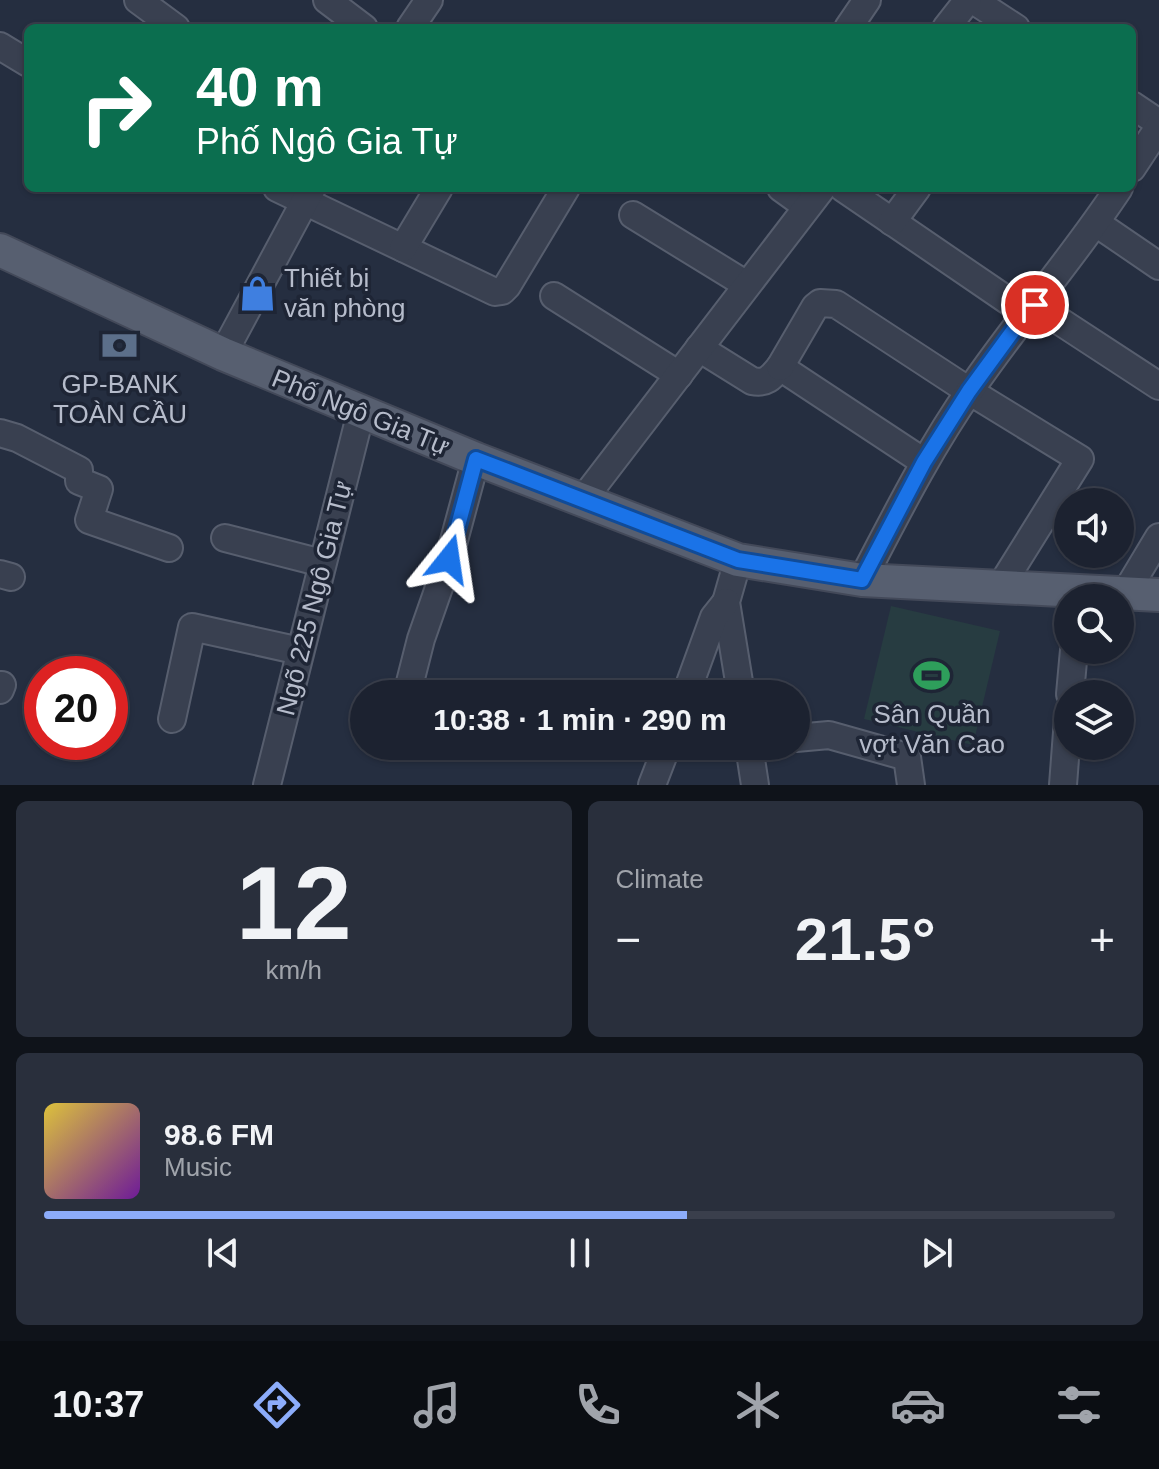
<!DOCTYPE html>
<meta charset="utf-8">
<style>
:root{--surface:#1c2230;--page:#292f3c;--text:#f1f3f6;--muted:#a0a4ab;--line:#3a3f4c;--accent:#8cacfa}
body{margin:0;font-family:Arial,sans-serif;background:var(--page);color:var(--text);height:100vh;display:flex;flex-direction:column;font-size:30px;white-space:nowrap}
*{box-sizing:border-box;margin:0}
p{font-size:26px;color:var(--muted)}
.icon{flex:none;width:44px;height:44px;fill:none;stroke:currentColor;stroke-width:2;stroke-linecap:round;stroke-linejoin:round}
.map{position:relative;height:785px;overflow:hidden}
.side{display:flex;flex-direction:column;gap:16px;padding:16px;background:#0f131a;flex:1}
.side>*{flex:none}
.banner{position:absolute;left:24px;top:24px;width:1112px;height:168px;border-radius:12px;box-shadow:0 2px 6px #0004,0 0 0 2px var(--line);background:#0b6e4f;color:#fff;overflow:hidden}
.buttons{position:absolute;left:1054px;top:488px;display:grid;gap:16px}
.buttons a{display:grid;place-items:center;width:80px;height:80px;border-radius:50%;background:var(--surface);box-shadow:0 2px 6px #0004,0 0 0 2px var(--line);font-size:40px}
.speed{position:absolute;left:24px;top:656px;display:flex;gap:16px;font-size:40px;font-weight:700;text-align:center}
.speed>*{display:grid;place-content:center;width:104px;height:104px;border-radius:50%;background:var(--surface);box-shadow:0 2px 6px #0004,0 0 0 2px var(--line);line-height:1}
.speed .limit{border:12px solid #d22;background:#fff;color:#111}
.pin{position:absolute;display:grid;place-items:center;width:68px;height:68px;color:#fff;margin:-34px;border:4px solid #fff;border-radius:50%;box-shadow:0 2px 8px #0007}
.me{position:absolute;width:88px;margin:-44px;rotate:15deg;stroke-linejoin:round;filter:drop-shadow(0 0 6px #0008)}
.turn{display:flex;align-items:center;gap:28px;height:168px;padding:0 40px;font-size:36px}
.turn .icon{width:104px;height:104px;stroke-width:2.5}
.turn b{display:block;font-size:56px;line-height:68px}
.big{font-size:60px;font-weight:800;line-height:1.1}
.side .tile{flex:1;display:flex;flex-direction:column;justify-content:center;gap:12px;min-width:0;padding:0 28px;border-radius:12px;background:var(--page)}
.side .dial{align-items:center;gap:0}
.dial b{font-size:104px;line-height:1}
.song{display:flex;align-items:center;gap:24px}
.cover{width:96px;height:96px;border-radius:12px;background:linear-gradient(135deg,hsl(50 70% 55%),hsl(280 70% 35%))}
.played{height:8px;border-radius:4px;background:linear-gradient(90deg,var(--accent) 60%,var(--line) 60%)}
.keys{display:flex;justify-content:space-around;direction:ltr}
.heat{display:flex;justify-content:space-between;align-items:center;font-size:44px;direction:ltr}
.side .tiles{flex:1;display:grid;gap:16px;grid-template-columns:1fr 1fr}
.tile:last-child{grid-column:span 2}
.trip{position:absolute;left:350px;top:680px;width:460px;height:80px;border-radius:40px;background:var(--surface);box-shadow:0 2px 6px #0004,0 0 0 2px var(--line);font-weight:800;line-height:80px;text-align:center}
.dock{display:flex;height:128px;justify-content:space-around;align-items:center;background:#0b0e13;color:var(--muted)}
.dock .icon{width:56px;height:56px}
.dock .selected{color:var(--accent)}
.dock b{font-size:36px;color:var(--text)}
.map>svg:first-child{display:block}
</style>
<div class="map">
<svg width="1159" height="785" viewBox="0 0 1159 785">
<rect width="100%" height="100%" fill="#252e40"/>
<!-- green -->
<polygon fill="#273c41" points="891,606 1000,631 973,745 864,719"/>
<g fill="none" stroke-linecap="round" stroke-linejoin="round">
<defs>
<g id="minor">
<polyline points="138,0 176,28"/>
<polyline points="327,0 364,28"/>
<polyline points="973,0 1016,28"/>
<polyline points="410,28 429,0"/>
<polyline points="848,28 867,0"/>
<polyline points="946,28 968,0"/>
<polyline points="0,46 28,63"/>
<polyline points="1132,105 1159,123"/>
<polyline points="1132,168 1159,127"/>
<polyline points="277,188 495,292 502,291 507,286 566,188"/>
<polyline points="781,188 806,206"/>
<polyline points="843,188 1026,313"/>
<polyline points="633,215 747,285"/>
<polyline points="892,222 917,188"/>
<polyline points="1096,223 1159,266"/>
<polyline points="403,248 439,188"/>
<polyline points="554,296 679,375"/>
<polyline points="1035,305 1159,386"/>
<path d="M699 348 752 381C766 384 771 378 780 367L924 462"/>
<polyline points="223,354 312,188"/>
<polyline points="780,367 815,307 820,303 836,304 969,391 1080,459 999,589"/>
<polyline points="0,433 17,438 79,470 79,481 99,489 89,520 169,548"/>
<polyline points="582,501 822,188"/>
<polyline points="225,538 322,563"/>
<polyline points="738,560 726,602 741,694"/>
<polyline points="0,574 11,577"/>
<path d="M862 580C896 515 929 449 971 389 1018 320 1073 258 1119 188"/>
<polyline points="1126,592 1159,537"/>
<polyline points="0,690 2,685"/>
<polyline points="407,694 421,639 449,559 476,459"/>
<polyline points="686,694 714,617 726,602"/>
<polyline points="1070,694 1074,650"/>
<polyline points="172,719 192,627 300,651"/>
<polyline points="796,738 829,735 907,757 911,785"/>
<polyline points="749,746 755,785"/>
<polyline points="267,785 361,412"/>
<polyline points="652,785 667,746"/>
<polyline points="1063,785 1068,719"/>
</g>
<polyline id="major" points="0,250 223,354 476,459 738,560 862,580 1159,595"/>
</defs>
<!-- minor casing -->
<use href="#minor" stroke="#575e6e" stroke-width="30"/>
<!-- major casing -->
<use href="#major" stroke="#434959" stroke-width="36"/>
<!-- minor -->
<use href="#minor" stroke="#394050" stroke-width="26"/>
<!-- major -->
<use href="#major" stroke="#575f70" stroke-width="32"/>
</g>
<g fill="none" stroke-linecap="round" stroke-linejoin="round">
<defs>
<polyline id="route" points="449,559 476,459 738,560 862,580 924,462 969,391 1026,313 1035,305"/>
</defs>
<!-- route casing -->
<use href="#route" stroke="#114b97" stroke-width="20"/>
<!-- route -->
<use href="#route" stroke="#1a73e8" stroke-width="14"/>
</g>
<!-- icons -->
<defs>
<symbol id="shop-bare" viewBox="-9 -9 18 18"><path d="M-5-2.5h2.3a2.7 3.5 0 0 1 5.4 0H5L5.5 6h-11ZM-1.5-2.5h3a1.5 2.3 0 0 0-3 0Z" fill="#3f7fe0" stroke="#1e2535" stroke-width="2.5" paint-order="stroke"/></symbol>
<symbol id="bank-bare" viewBox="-9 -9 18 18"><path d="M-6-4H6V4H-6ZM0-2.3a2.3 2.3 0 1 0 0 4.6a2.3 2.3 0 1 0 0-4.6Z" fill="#5c6f8a" stroke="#1e2535" stroke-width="2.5" paint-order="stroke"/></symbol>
<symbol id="stadium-bare" viewBox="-9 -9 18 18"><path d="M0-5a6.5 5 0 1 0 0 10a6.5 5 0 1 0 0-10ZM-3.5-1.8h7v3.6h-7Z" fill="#2e9e5b" stroke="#1e2535" stroke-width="2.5" paint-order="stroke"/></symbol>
</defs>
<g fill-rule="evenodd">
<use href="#shop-bare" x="232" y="268" width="51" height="51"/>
<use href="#bank-bare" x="94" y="320" width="51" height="51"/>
<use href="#stadium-bare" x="906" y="650" width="51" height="51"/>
</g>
<g text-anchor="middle" stroke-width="7" stroke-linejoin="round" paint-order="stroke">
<!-- poi labels -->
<g font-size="26" fill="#b6bccb" stroke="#1e2535">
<text x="284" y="287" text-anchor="start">Thiết bị<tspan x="284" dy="30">văn phòng</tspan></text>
<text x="120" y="393">GP-BANK<tspan x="120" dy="30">TOÀN CẦU</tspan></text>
<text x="932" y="723">Sân Quần<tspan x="932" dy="30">vợt Văn Cao</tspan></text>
</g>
<!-- street labels -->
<g font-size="26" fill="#b6bccb" stroke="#1e2535">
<text transform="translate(361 412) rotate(22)" y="9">Phố Ngô Gia Tự</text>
<text transform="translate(314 598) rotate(-76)" y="9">Ngõ 225 Ngô Gia Tự</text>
</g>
</g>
</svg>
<div class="buttons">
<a><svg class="icon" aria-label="sound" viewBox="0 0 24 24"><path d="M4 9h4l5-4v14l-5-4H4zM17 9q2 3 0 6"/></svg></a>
<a><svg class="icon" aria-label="search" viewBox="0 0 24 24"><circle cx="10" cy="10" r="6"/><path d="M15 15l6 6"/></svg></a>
<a><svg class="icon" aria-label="layers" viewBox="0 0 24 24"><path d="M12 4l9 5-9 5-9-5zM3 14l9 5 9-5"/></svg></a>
</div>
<div class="speed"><div class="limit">20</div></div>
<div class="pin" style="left:1035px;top:305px;background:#d93025"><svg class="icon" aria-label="arrive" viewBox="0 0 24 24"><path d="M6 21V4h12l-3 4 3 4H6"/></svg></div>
<svg class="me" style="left:449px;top:559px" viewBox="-20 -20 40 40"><path d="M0-17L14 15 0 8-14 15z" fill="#1a73e8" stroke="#fff" stroke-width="4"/></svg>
<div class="trip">10:38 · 1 min · 290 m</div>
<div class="banner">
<div class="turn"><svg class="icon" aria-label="right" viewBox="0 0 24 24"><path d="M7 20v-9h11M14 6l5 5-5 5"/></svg><div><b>40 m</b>Phố Ngô Gia Tự</div></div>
</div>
</div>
<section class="side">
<div class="tiles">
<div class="tile dial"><b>12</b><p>km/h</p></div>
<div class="tile"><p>Climate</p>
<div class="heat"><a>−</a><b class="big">21.5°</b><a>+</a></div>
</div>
<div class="tile">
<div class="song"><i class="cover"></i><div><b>98.6 FM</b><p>Music</p></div></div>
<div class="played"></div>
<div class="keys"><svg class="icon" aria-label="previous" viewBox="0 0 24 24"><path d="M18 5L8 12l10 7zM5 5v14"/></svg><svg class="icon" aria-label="pause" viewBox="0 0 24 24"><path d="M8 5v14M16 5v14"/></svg><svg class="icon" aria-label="next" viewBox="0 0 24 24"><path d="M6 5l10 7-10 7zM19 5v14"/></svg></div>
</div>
</div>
</section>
<nav class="dock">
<b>10:37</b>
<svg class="icon selected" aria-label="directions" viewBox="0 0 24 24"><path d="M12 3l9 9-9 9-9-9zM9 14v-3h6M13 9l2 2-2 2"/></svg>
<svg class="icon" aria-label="music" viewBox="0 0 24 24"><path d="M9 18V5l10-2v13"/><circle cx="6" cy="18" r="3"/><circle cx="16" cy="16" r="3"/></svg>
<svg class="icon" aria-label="phone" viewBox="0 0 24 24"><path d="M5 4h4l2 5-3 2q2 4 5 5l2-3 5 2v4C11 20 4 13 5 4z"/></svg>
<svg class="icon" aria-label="climate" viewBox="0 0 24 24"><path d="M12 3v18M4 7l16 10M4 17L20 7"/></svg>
<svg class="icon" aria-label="car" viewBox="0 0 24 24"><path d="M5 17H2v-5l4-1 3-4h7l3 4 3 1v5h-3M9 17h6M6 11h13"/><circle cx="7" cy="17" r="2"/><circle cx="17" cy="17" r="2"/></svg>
<svg class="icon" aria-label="filters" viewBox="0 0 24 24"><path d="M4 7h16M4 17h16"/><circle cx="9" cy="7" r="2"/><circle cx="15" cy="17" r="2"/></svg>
</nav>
